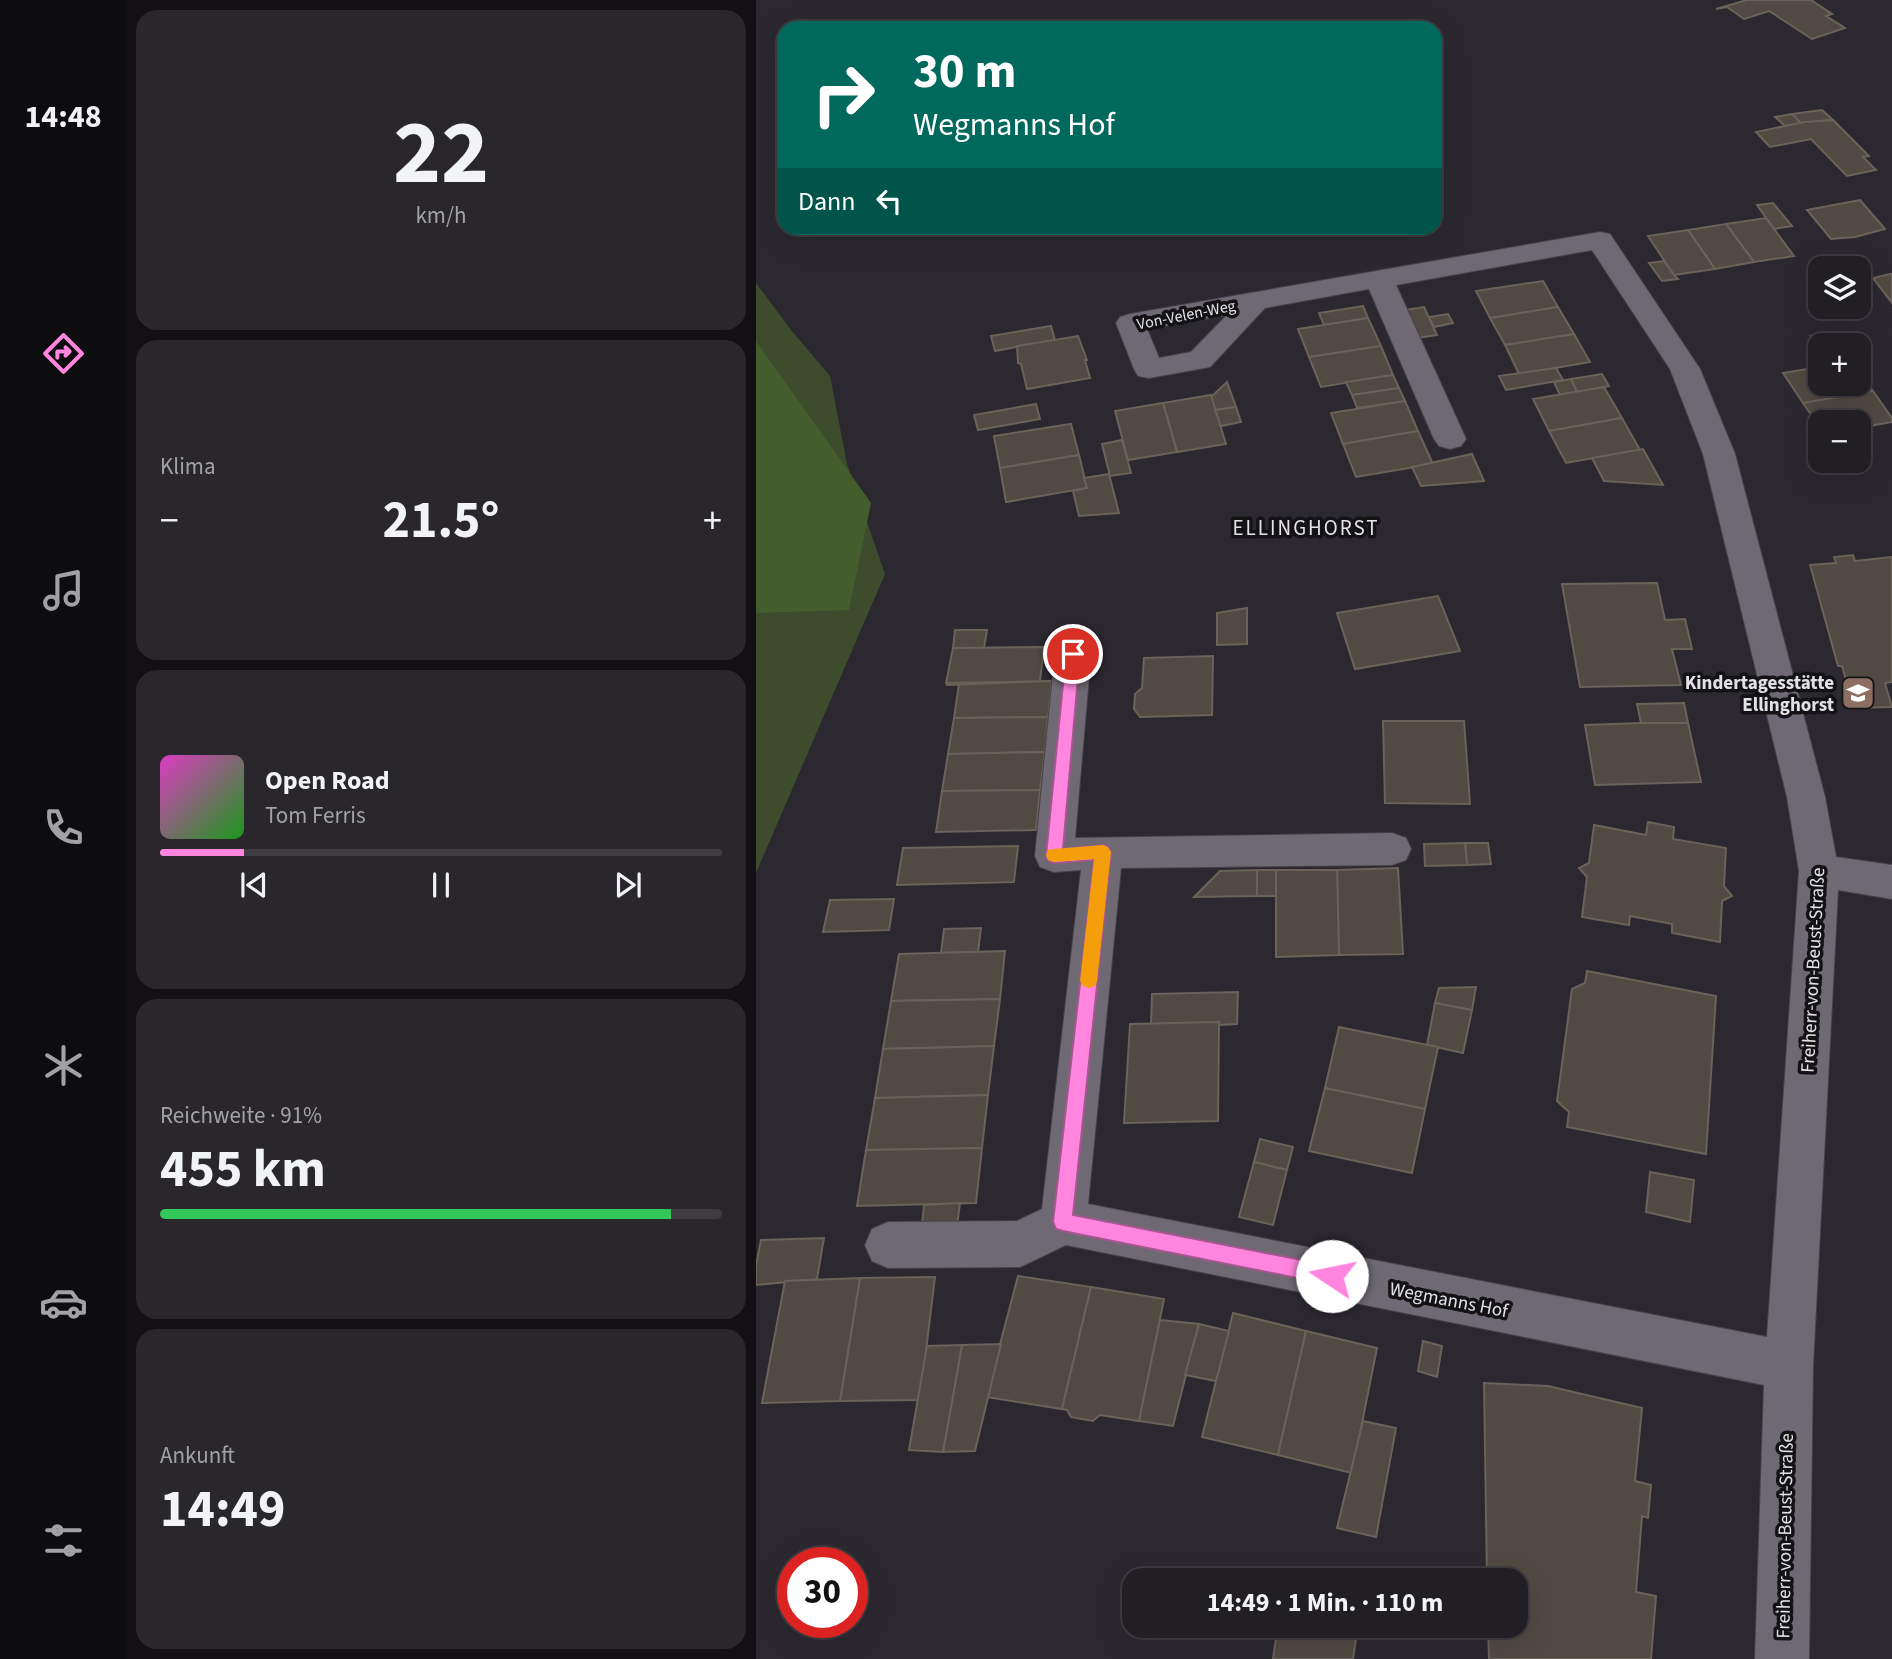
<!DOCTYPE html>
<html lang="de">
<meta charset="utf-8">
<style>
:root{--surface:#211e24;--page:#29272c;--text:#f1f3f6;--muted:#a2a2a6;--line:#3e3c41;--accent:#ff85de}
body{margin:0;font-family:"Source Sans 3",sans-serif;background:var(--page);color:var(--text);height:100vh;display:flex;flex-direction:column;font-size:26px;white-space:nowrap}
*{box-sizing:border-box;margin:0}
p{font-size:23px;color:var(--muted)}
.icon{flex:none;width:38px;height:38px;fill:none;stroke:currentColor;stroke-width:2;stroke-linecap:round;stroke-linejoin:round}
.map{position:relative;flex:1;overflow:hidden}
.side{display:flex;flex-direction:column;gap:10px;padding:10px;background:#121014;width:630px}
.side>*{flex:none}
.top-card{position:absolute;left:21px;top:21px;width:665px;height:214px;border-radius:21px;box-shadow:0 7px 28px #0002,0 0 0 2px var(--line);background:#00695c;color:#fff;overflow:hidden}
.controls{position:absolute;left:1052px;top:256px;display:grid;gap:14px}
.controls a{display:grid;place-items:center;width:63px;height:63px;border-radius:14px;background:var(--surface);box-shadow:0 7px 28px #0002,0 0 0 2px var(--line);font-size:35px}
.speed{position:absolute;left:21px;top:1547px;display:flex;gap:14px;font-size:35px;font-weight:700;text-align:center}
.speed>*{display:grid;place-content:center;width:91px;height:91px;border-radius:50%;background:var(--surface);box-shadow:0 7px 28px #0002,0 0 0 2px var(--line);line-height:1}
.speed .limit{border:10px solid #d22;background:#fff;color:#111}
.pin{position:absolute;display:grid;place-items:center;width:60px;height:60px;color:#fff;margin:-30px;border:4px solid #fff;border-radius:50%;box-shadow:0 2px 7px #0007}
.me{position:absolute;width:77px;margin:-38px;rotate:281deg;stroke-linejoin:round;filter:drop-shadow(0 0 5px #0008)}
.turn{display:flex;align-items:center;gap:24px;height:147px;padding:0 21px;font-size:32px}
.turn .icon{width:91px;height:91px;stroke-width:2.5}
.turn b{display:block;font-size:49px;line-height:60px}
.then{display:flex;align-items:center;height:66px;padding:0 21px;background:#0003;gap:14px;font-size:26px}
.big{font-size:52px;font-weight:700;line-height:1.1}
.side .tile{flex:1;display:flex;flex-direction:column;justify-content:center;gap:10px;min-width:0;padding:0 24px;border-radius:21px;background:var(--page)}
.side .dial{align-items:center;gap:0}
.dial b{font-size:91px;line-height:1}
.song{display:flex;align-items:center;gap:21px}
.cover{width:84px;height:84px;border-radius:10px;background:linear-gradient(135deg,hsl(310 70% 55%),hsl(120 70% 35%))}
.played{height:7px;border-radius:4px;background:linear-gradient(90deg,var(--accent) 15%,var(--line) 15%)}
.keys{display:flex;justify-content:space-around;direction:ltr}
.heat{display:flex;justify-content:space-between;align-items:center;font-size:38px;direction:ltr}
.charge{height:10px;border-radius:5px;background:linear-gradient(90deg,#34c759 91%,var(--line) 0)}
.trip{position:absolute;left:366px;top:1568px;width:406px;height:70px;border-radius:21px;background:var(--surface);box-shadow:0 7px 28px #0002,0 0 0 2px var(--line);font-weight:700;line-height:70px;text-align:center}
main{display:flex;flex:1;min-height:0}
.tabs{display:flex;flex-direction:column;width:126px;justify-content:space-around;align-items:center;background:#0d0c0e;color:var(--muted)}
.tabs .icon{width:49px;height:49px}
.tabs .selected{color:var(--accent)}
.tabs b{font-size:32px;color:var(--text)}
.map>svg:first-child{display:block}
</style>
<main>
<nav class="tabs">
<b>14:48</b>
<svg class="icon selected" aria-label="directions" viewBox="0 0 24 24"><path d="M12 3l9 9-9 9-9-9zM9 14v-3h6M13 9l2 2-2 2"/></svg>
<svg class="icon" aria-label="music" viewBox="0 0 24 24"><path d="M9 18V5l10-2v13"/><circle cx="6" cy="18" r="3"/><circle cx="16" cy="16" r="3"/></svg>
<svg class="icon" aria-label="phone" viewBox="0 0 24 24"><path d="M5 4h4l2 5-3 2q2 4 5 5l2-3 5 2v4C11 20 4 13 5 4z"/></svg>
<svg class="icon" aria-label="climate" viewBox="0 0 24 24"><path d="M12 3v18M4 7l16 10M4 17L20 7"/></svg>
<svg class="icon" aria-label="car" viewBox="0 0 24 24"><path d="M5 17H2v-5l4-1 3-4h7l3 4 3 1v5h-3M9 17h6M6 11h13"/><circle cx="7" cy="17" r="2"/><circle cx="17" cy="17" r="2"/></svg>
<svg class="icon" aria-label="filters" viewBox="0 0 24 24"><path d="M4 7h16M4 17h16"/><circle cx="9" cy="7" r="2"/><circle cx="15" cy="17" r="2"/></svg>
</nav>
<section class="side">
<div class="tile dial"><b>22</b><p>km/h</p></div>
<div class="tile"><p>Klima</p>
<div class="heat"><a>−</a><b class="big">21.5°</b><a>+</a></div>
</div>
<div class="tile">
<div class="song"><i class="cover"></i><div><b>Open Road</b><p>Tom Ferris</p></div></div>
<div class="played"></div>
<div class="keys"><svg class="icon" aria-label="previous" viewBox="0 0 24 24"><path d="M18 5L8 12l10 7zM5 5v14"/></svg><svg class="icon" aria-label="pause" viewBox="0 0 24 24"><path d="M8 5v14M16 5v14"/></svg><svg class="icon" aria-label="next" viewBox="0 0 24 24"><path d="M6 5l10 7-10 7zM19 5v14"/></svg></div>
</div>
<div class="tile"><p>Reichweite · 91%</p><b class="big">455 km</b><div class="charge"></div></div>
<div class="tile"><p>Ankunft</p><b class="big">14:49</b></div>
</section>
<div class="map">
<svg width="1136" height="1659" viewBox="0 0 1136 1659">
<rect width="100%" height="100%" fill="#2c2830"/>
<!-- green -->
<polygon fill="#3c4c2d" points="0,283 35,330 74,376 91,464 129,574 0,873"/>
<!-- forest -->
<polygon fill="#445d2d" points="0,341 115,503 93,610 0,613"/>
<!-- building -->
<g fill="#504a42" stroke="#69635a" stroke-width="2">
<polygon points="991,0 1055,0 1076,14 1070,16 1089,28 1056,39 1013,11 988,19 971,7 960,9"/>
<polygon points="1066,110 1077,120 1045,123 1036,114"/>
<polygon points="1036,114 1045,123 1029,126 1019,117"/>
<polygon points="1077,120 1113,156 1107,157 1120,170 1091,176 1055,139 1014,147 1000,132 1049,122"/>
<polygon points="1104,200 1129,229 1099,237 1075,239 1051,210"/>
<polygon points="1017,203 1036,226 1018,229 1001,205"/>
<polygon points="1010,218 1018,229 1038,256 998,262 970,224"/>
<polygon points="970,224 998,262 959,269 932,230"/>
<polygon points="932,230 959,269 918,275 892,236"/>
<polygon points="908,261 918,275 922,279 906,281 893,263"/>
<polygon points="1134,274 1136,274 1136,303 1117,278"/>
<polygon points="787,281 802,307 734,318 720,291"/>
<polygon points="607,306 612,318 568,325 563,313"/>
<polygon points="668,307 681,335 662,338 649,310"/>
<polygon points="802,307 818,334 749,345 734,318"/>
<polygon points="692,314 697,323 678,327 673,317"/>
<polygon points="612,318 625,346 553,357 542,329"/>
<polygon points="295,326 299,340 239,351 235,336"/>
<polygon points="1074,333 1082,345 1064,345 1064,349 1055,336"/>
<polygon points="818,334 834,362 763,374 749,345"/>
<polygon points="322,336 331,360 329,360 334,378 271,389 265,364 262,363 261,346"/>
<polygon points="625,346 637,375 565,387 553,357"/>
<polygon points="1064,367 1064,383 1102,383 1102,371 1117,391 1047,403 1027,373"/>
<polygon points="800,368 807,380 750,390 743,376"/>
<polygon points="846,374 853,386 821,392 815,379"/>
<polygon points="637,375 643,388 596,395 590,382"/>
<polygon points="815,379 821,392 804,395 798,382"/>
<polygon points="471,382 480,407 459,410 455,397"/>
<polygon points="848,387 866,418 793,431 777,399"/>
<polygon points="643,388 649,401 601,408 596,395"/>
<polygon points="1117,391 1136,418 1136,422 1102,428 1102,422 1064,422 1064,428 1047,403"/>
<polygon points="455,395 470,444 421,452 407,403"/>
<polygon points="649,401 662,431 587,444 575,413"/>
<polygon points="407,403 421,452 372,460 359,411"/>
<polygon points="280,404 284,419 222,430 218,415"/>
<polygon points="480,407 485,422 465,426 459,410"/>
<polygon points="866,418 884,450 810,463 793,431"/>
<polygon points="315,424 323,455 244,468 238,436"/>
<polygon points="662,431 677,464 600,477 587,444"/>
<polygon points="366,440 375,473 354,476 346,444"/>
<polygon points="887,449 907,485 848,481 836,458"/>
<polygon points="716,454 728,481 665,486 656,467"/>
<polygon points="323,455 331,488 250,502 244,468"/>
<polygon points="353,474 363,513 323,516 317,491 331,488 328,478"/>
<polygon points="1097,555 1099,561 1136,557 1136,682 1129,683 1136,707 1098,708 1086,666 1082,666 1054,565 1080,563 1078,557"/>
<polygon points="901,583 909,620 929,619 936,649 916,649 925,685 824,687 806,584"/>
<polygon points="682,596 704,651 599,669 581,613"/>
<polygon points="491,608 491,644 461,645 461,613"/>
<polygon points="199,630 231,630 228,648 197,648"/>
<polygon points="288,647 284,681 296,681 190,683 197,648"/>
<polygon points="457,656 456,715 384,717 378,709 379,694 386,688 388,658"/>
<polygon points="296,681 292,717 198,718 203,684 190,685"/>
<polygon points="928,703 932,723 885,723 881,704"/>
<polygon points="292,717 289,752 192,754 198,718"/>
<polygon points="627,721 708,721 714,804 629,803"/>
<polygon points="885,723 932,723 945,782 839,785 829,725"/>
<polygon points="289,752 284,790 186,791 192,754"/>
<polygon points="284,790 280,830 180,832 186,791"/>
<polygon points="892,822 918,827 917,839 970,848 968,886 976,896 966,901 964,942 916,933 916,924 874,916 873,925 826,917 831,877 823,868 833,863 838,825 890,835"/>
<polygon points="709,843 732,843 735,864 711,865"/>
<polygon points="709,843 711,865 669,866 668,844"/>
<polygon points="262,846 258,882 141,885 147,848"/>
<polygon points="642,868 647,954 583,955 581,870"/>
<rect x="501" y="870" width="19" height="26"/>
<polygon points="501,870 501,896 438,897 464,871"/>
<polygon points="520,870 581,870 583,955 520,957"/>
<polygon points="138,899 133,930 67,932 74,900"/>
<polygon points="225,928 222,952 185,953 188,929"/>
<polygon points="249,951 244,999 135,1001 143,954"/>
<polygon points="831,971 960,996 950,1154 811,1127 813,1112 801,1101 816,989 829,983"/>
<polygon points="720,987 716,1010 679,1003 683,988"/>
<polygon points="482,992 481,1024 463,1025 463,1022 395,1024 396,994"/>
<polygon points="244,999 238,1046 127,1049 135,1001"/>
<polygon points="679,1003 716,1010 707,1053 671,1045"/>
<polygon points="463,1022 462,1121 368,1123 374,1024"/>
<polygon points="583,1027 682,1047 669,1109 569,1088"/>
<polygon points="238,1046 232,1095 119,1098 127,1049"/>
<polygon points="569,1088 669,1109 656,1173 553,1151"/>
<polygon points="232,1095 226,1148 110,1150 119,1098"/>
<polygon points="504,1139 537,1147 531,1170 498,1162"/>
<polygon points="226,1148 220,1203 101,1206 110,1150"/>
<polygon points="498,1162 531,1170 517,1225 483,1217"/>
<polygon points="894,1172 938,1180 934,1222 890,1212"/>
<polygon points="204,1203 200,1234 165,1235 168,1205"/>
<polygon points="68,1238 61,1279 0,1285 0,1266 5,1240"/>
<polygon points="262,1276 335,1287 306,1409 230,1397"/>
<polygon points="179,1277 164,1400 84,1401 104,1278"/>
<polygon points="104,1278 84,1401 6,1403 29,1281"/>
<polygon points="335,1287 408,1299 383,1421 344,1415 337,1421 315,1417 311,1410 306,1409"/>
<polygon points="477,1313 550,1331 522,1455 446,1437"/>
<polygon points="404,1320 443,1324 417,1426 383,1421"/>
<polygon points="443,1324 473,1331 460,1381 429,1375"/>
<polygon points="550,1331 621,1348 596,1473 522,1455"/>
<polygon points="667,1341 686,1346 681,1377 662,1371"/>
<polygon points="245,1344 219,1451 187,1452 206,1345"/>
<polygon points="206,1345 187,1452 153,1450 171,1346"/>
<polygon points="728,1383 792,1386 886,1408 879,1481 895,1485 892,1518 886,1516 880,1592 900,1596 895,1659 733,1659 732,1626 760,1626 760,1580 731,1580"/>
<polygon points="607,1421 640,1428 620,1537 581,1528"/>
<polygon points="521,1631 600,1639 597,1659 517,1659"/>
</g>
<g fill="none" stroke-linecap="round" stroke-linejoin="round">
<defs>
<path id="minor" d="M844 232 854 234 944 369 979 454 1069 797 1080 857 1136 865V899L1082 890 1057 1366 1053 1659H999L1008 1385 310 1245 264 1267 132 1268 116 1261 109 1245 116 1229 132 1222 261 1221 286 1209 325 870 298 872 284 867 279 856 299 654 305 645 317 641 329 645 335 654 319 838 636 833 650 838 655 849 650 860 636 865 365 868 332 1204 1011 1337 1043 871 1031 797 947 454 914 369 836 250 640 285 710 439 705 446 694 449 683 446 678 439 613 289 509 308 454 367 393 378 382 376 378 369 360 323 364 317 374 314ZM471 315 435 352 403 358 391 329Z"/>
</defs>
<!-- minor casing -->
<use href="#minor" stroke="#464349" stroke-width="2"/>
<!-- minor -->
<use href="#minor" fill="#6e6973" fill-rule="evenodd"/>
</g>
<!-- route -->
<polygon fill="#ff85de" stroke="#a65690" stroke-width="2" points="317,649 324,654 307,849 347,845 352,847 355,852 317,1215 576,1266 582,1269 585,1276 582,1282 576,1285 307,1231 300,1229 297,1222 338,860 298,863 292,861 290,856 310,654"/>
<!-- slow -->
<polygon fill="#f59e0b" points="347,845 352,847 355,852 341,981 339,986 333,988 327,986 324,981 338,859 298,862 292,860 290,855 292,850 298,849"/>
<!-- icons -->
<defs>
<symbol id="school-square" viewBox="-11 -11 22 22"><rect x="-9" y="-9" width="18" height="18" rx="4" fill="#8d6e63" stroke="#131215"/><path d="M0-5L7-2L0 1L-7-2ZM-4 1L0 2.5L4 1V4Q0 6-4 4Z" fill="#fff"/></symbol>
</defs>
<g fill-rule="evenodd">
<use href="#school-square" x="1083" y="674" width="38" height="38"/>
</g>
<g text-anchor="middle" stroke-width="7" stroke-linejoin="round" paint-order="stroke">
<!-- far-street labels -->
<g font-size="16" fill="#e3e1e6" stroke="#131215">
<text transform="translate(430 314) rotate(-11)" y="6">Von-Velen-Weg</text>
</g>
<!-- poi labels -->
<g font-size="19" font-weight="bold" fill="#e3e1e6" stroke="#131215" text-anchor="end">
<text x="1078" y="689">Kindertagesstätte<tspan x="1078" dy="22">Ellinghorst</tspan></text>
</g>
<!-- street labels -->
<g font-size="19" fill="#e3e1e6" stroke="#131215">
<text transform="translate(1056 970) rotate(-87)" y="7">Freiherr-von-Beust-Straße</text>
<text transform="translate(693 1299) rotate(11)" y="7">Wegmanns Hof</text>
<text transform="translate(1028 1536) rotate(-89)" y="7">Freiherr-von-Beust-Straße</text>
</g>
<!-- neighbourhood labels -->
<g font-size="21" letter-spacing="2" fill="#e7e1ec" stroke="#131215">
<text x="550" y="535">ELLINGHORST</text>
</g>
</g>
</svg>
<div class="controls">
<a><svg class="icon" aria-label="layers" viewBox="0 0 24 24"><path d="M12 4l9 5-9 5-9-5zM3 14l9 5 9-5"/></svg></a>
<a>+</a>
<a>−</a>
</div>
<div class="speed"><div class="limit">30</div></div>
<div class="pin" style="left:317px;top:654px;background:#d93025"><svg class="icon" aria-label="arrive" viewBox="0 0 24 24"><path d="M6 21V4h12l-3 4 3 4H6"/></svg></div>
<svg class="me" style="left:576px;top:1276px" viewBox="-20 -20 40 40"><circle r="19" fill="#fff"/><path d="M0-13L10 11 0 6-10 11z" fill="#ff85de"/></svg>
<div class="trip">14:49 · 1 Min. · 110 m</div>
<div class="top-card">
<div class="turn"><svg class="icon" aria-label="right" viewBox="0 0 24 24"><path d="M7 20v-9h11M14 6l5 5-5 5"/></svg><div><b>30 m</b>Wegmanns Hof</div></div>
<div class="then">Dann<svg class="icon" aria-label="left" viewBox="0 0 24 24"><path d="M17 20v-9H6M10 6l-5 5 5 5"/></svg></div>
</div>
</div>
</main>
